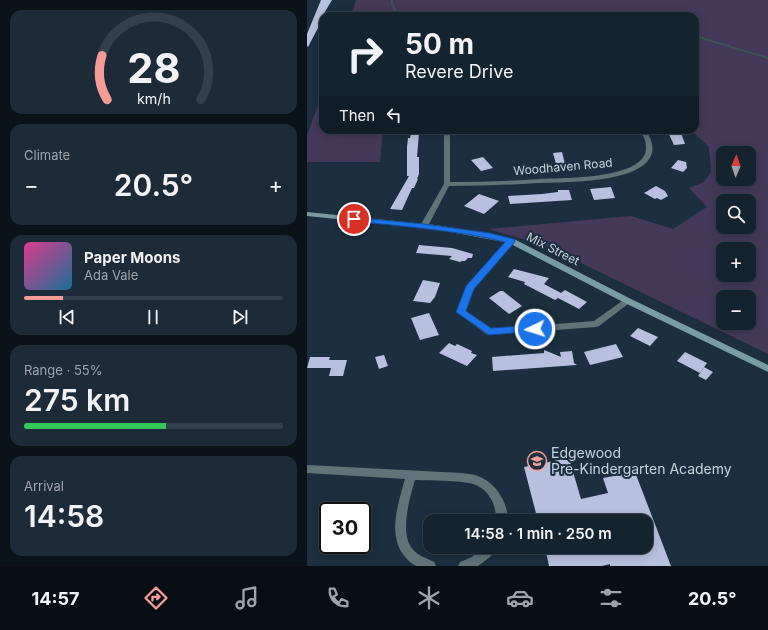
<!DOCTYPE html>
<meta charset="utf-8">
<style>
:root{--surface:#142330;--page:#1d2b38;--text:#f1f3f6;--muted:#9da4ab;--line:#33404c;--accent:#f59c96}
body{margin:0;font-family:Inter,sans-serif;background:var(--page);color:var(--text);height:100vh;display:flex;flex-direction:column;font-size:15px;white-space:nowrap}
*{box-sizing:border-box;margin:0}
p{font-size:13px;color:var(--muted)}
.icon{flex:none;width:22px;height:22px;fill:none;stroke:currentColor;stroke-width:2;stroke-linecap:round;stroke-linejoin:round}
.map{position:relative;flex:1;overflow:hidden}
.panel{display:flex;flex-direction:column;gap:10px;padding:10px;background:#0b131a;width:307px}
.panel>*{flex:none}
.hud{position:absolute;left:12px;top:12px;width:380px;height:122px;border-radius:12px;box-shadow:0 2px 10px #0003,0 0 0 1px var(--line);background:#142330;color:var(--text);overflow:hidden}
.needle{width:26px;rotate:2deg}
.buttons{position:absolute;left:409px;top:146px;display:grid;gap:8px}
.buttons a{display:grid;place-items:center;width:40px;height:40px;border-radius:8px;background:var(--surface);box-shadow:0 2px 10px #0003,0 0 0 1px var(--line);font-size:20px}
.speed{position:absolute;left:12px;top:502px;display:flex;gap:8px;font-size:20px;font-weight:700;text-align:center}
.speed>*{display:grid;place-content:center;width:52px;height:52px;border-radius:50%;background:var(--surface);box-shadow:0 2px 10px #0003,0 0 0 1px var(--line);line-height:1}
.speed .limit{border:2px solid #111;border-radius:6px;background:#fff;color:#111}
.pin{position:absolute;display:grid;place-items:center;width:34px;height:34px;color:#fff;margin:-17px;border:2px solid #fff;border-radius:50%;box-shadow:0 1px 4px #0007}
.me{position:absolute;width:44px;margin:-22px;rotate:266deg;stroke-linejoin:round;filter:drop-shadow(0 0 3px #0008)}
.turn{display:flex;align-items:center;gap:14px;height:84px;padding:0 20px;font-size:18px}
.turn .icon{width:52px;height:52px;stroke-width:2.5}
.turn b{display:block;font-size:28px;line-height:34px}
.then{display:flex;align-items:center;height:38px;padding:0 20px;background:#0003;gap:8px;font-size:15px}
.big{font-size:30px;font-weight:600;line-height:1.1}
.panel .tile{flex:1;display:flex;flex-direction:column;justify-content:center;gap:6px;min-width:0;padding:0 14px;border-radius:12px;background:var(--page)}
.panel .dial{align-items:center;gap:0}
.dial svg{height:104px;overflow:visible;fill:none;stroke:var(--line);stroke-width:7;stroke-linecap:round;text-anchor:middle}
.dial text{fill:var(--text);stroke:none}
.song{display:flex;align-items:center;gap:12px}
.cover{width:48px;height:48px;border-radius:6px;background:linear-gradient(135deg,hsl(330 70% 55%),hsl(200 70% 35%))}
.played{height:4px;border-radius:2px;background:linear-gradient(90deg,var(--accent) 15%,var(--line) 15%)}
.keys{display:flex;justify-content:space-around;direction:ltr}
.heat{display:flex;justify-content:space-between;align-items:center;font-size:22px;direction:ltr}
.charge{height:6px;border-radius:3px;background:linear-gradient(90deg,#34c759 55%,var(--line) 0)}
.trip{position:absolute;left:116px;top:514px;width:230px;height:40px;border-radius:12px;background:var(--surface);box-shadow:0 2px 10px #0003,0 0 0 1px var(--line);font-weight:600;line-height:40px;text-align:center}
.menu{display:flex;height:64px;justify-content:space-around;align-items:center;background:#080e13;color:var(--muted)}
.menu .icon{width:28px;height:28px}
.menu .on{color:var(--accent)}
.menu b{font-size:18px;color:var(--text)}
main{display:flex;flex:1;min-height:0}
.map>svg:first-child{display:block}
</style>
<main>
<section class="panel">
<div class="tile dial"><svg viewBox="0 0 100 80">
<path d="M14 69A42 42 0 1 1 86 69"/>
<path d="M14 69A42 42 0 0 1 10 35" stroke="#f59c96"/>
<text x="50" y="56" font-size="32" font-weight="700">28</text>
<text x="50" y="72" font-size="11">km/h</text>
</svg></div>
<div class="tile"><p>Climate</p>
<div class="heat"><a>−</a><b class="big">20.5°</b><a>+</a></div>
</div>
<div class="tile">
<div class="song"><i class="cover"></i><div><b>Paper Moons</b><p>Ada Vale</p></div></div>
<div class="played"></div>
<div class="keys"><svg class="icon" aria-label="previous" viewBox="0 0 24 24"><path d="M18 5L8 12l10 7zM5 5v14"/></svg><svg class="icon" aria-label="pause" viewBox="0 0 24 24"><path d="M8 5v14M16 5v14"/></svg><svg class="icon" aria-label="next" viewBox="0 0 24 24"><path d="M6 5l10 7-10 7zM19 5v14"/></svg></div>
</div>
<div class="tile"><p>Range · 55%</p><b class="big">275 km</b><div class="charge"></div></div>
<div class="tile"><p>Arrival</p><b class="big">14:58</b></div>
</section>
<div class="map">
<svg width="461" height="566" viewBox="0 0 461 566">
<rect width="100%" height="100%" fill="#1b2f40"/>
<!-- green -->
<g fill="#443958" fill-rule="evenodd">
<path d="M49 0H461V354L239 246 181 229 324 216 366 229 400 207 382 188 397 182 404 172 402 147 384 130H388V16H44ZM416 153H442V179H416ZM416 201H442V227H416ZM416 249H442V275H416ZM416 297H442V323H416Z"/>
<polygon points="16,91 16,130 76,130 73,162 0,162 0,135"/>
</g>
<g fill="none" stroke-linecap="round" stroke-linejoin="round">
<!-- stream -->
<g stroke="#3d5456" stroke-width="2">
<polyline points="85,0 85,4 91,16"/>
<polyline points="388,36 461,58"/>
</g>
</g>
<!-- building -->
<g fill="#b7c0dc">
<polygon points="14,0 25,0 16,15 16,26 12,26 1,47 0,46 0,34"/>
<polygon points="360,130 373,130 378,144 367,145"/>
<polygon points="104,133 112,133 110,157 112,157 112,174 110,179 111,179 107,188 105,188 95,210 83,209 102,176 100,176 100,147 101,138 103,138"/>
<polygon points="255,152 258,164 249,164 246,153"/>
<polygon points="176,157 186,168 174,171 164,160"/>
<polygon points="371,160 379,162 380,168 376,172 364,168"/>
<polygon points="349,186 358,191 361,196 354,200 350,198 348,199 337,193"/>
<polygon points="304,187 308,198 287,200 283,189"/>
<polygon points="251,190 262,190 265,200 203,204 201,196 235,194 251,192"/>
<polygon points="172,194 192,201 177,214 157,206"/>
<polygon points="112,245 145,248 166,254 165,258 161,258 158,261 155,261 153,262 142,259 145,256 109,253"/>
<polygon points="207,269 242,278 237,284 254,293 258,290 280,302 272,309 251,298 248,300 217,284 218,282 201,277"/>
<polygon points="116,280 133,283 128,297 123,303 106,301"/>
<polygon points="193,291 196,291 215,306 202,314 182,298"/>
<polygon points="122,313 132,335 113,340 104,318"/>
<polygon points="331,328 351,337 343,346 323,336"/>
<polygon points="142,343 148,346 150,344 165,351 164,353 170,355 160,366 132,353"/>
<polygon points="309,344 316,357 283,365 277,352"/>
<polygon points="237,350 254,357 253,352 265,351 267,363 270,365 186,371 185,357 237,353"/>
<polygon points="378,352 400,363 393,373 370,361"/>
<polygon points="77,355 81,366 72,369 68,357"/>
<polygon points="3,357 23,357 22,360 40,360 36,376 22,376 24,368 0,368"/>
<polygon points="397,367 406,372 399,380 391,376"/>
<polygon points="262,458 274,499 301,493 296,478 328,472 364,566 303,566 303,564 295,566 242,566 238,547 339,547 339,521 231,521 217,467"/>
</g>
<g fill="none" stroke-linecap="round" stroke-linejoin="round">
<!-- street -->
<g fill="#5f7379" fill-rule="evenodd">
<path d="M137 130H143V182C173 182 203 181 232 179 254 178 341 180 339 147 339 140 336 135 332 130H338C343 136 347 145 345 153 336 184 257 182 231 183 202 185 172 186 142 186L121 226 117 228 113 226 137 184Z"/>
<polygon points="201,239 207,239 208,241 166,289 158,311 184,329 287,321 318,299 324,299 325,301 292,326 289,327 182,335 179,334 150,312 159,286"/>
<path d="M0 465 155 473C160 474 166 474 171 476 189 483 201 502 201 521H189C190 506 182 489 166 484 152 480 124 481 108 480 103 497 93 531 104 547 109 555 119 558 127 562L129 566C123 566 116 566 110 566 106 565 103 562 100 559 79 538 91 504 98 479L0 473Z"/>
<polygon points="177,547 191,547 183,557 171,566 151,566 153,562 165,557"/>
</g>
<!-- secondary -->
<polygon fill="#7a9ba4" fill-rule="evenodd" points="0,212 128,225 179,233 207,239 324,299 461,365 461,372 318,303 202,243 128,229 0,216"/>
</g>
<!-- route -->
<path fill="#1a73e8" stroke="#114b97" d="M44 217 117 224 183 233 207 239 208 241 207 243 167 289 159 311 184 328 228 325 232 326 233 329 232 331 182 335 149 312 159 286 198 242C149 230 97 227 47 221H44Z"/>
<!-- icons -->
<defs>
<symbol id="school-ring" viewBox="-11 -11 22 22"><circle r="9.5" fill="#1b2f40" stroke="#f59c96" stroke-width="1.5"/><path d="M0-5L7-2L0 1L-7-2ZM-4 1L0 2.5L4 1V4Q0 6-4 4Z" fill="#f59c96"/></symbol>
</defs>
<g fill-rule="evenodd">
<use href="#school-ring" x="219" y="450" width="22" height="22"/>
</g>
<g text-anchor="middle" stroke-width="4" stroke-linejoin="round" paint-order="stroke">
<!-- street labels -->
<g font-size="12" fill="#c6d3de" stroke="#1b2f40">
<text transform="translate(256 167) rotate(-5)" y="4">Woodhaven Road</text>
<text transform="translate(246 249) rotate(27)" y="4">Mix Street</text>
</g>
<!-- near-poi labels -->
<g font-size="14" fill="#c6d3de" stroke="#1b2f40" text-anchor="start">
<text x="244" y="458">Edgewood<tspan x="244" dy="16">Pre-Kindergarten Academy</tspan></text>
</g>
</g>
</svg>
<div class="buttons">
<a><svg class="needle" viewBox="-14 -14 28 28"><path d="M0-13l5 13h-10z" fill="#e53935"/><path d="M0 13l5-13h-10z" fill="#9da4ab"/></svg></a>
<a><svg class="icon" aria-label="search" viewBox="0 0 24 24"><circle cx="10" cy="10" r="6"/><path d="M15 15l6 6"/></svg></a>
<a>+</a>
<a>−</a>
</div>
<div class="speed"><div class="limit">30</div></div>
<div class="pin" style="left:47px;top:219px;background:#d93025"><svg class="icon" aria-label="arrive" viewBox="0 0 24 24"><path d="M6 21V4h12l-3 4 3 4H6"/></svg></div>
<svg class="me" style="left:228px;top:329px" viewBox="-20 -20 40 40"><circle r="17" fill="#1a73e8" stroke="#fff" stroke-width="3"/><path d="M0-11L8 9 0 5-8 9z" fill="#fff"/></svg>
<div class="trip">14:58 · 1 min · 250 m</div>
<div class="hud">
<div class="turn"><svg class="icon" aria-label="right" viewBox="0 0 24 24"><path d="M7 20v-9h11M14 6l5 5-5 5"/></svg><div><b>50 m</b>Revere Drive</div></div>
<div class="then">Then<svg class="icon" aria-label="left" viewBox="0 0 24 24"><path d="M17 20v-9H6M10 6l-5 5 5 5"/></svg></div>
</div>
</div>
</main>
<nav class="menu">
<b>14:57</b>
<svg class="icon on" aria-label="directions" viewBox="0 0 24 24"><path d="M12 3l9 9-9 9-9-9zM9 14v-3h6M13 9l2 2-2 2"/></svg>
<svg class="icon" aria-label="music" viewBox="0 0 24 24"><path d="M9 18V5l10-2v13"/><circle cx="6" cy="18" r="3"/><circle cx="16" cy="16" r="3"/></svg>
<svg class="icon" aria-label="phone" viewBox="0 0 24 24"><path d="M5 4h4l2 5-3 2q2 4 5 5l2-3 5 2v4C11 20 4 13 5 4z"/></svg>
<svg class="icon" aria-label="climate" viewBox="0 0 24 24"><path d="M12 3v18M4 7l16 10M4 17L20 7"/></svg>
<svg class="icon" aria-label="car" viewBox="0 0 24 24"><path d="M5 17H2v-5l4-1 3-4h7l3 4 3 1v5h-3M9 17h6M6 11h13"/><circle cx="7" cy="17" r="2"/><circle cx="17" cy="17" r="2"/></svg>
<svg class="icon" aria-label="filters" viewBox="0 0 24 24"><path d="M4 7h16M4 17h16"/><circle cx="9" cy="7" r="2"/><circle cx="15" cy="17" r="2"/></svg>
<b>20.5°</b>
</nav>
